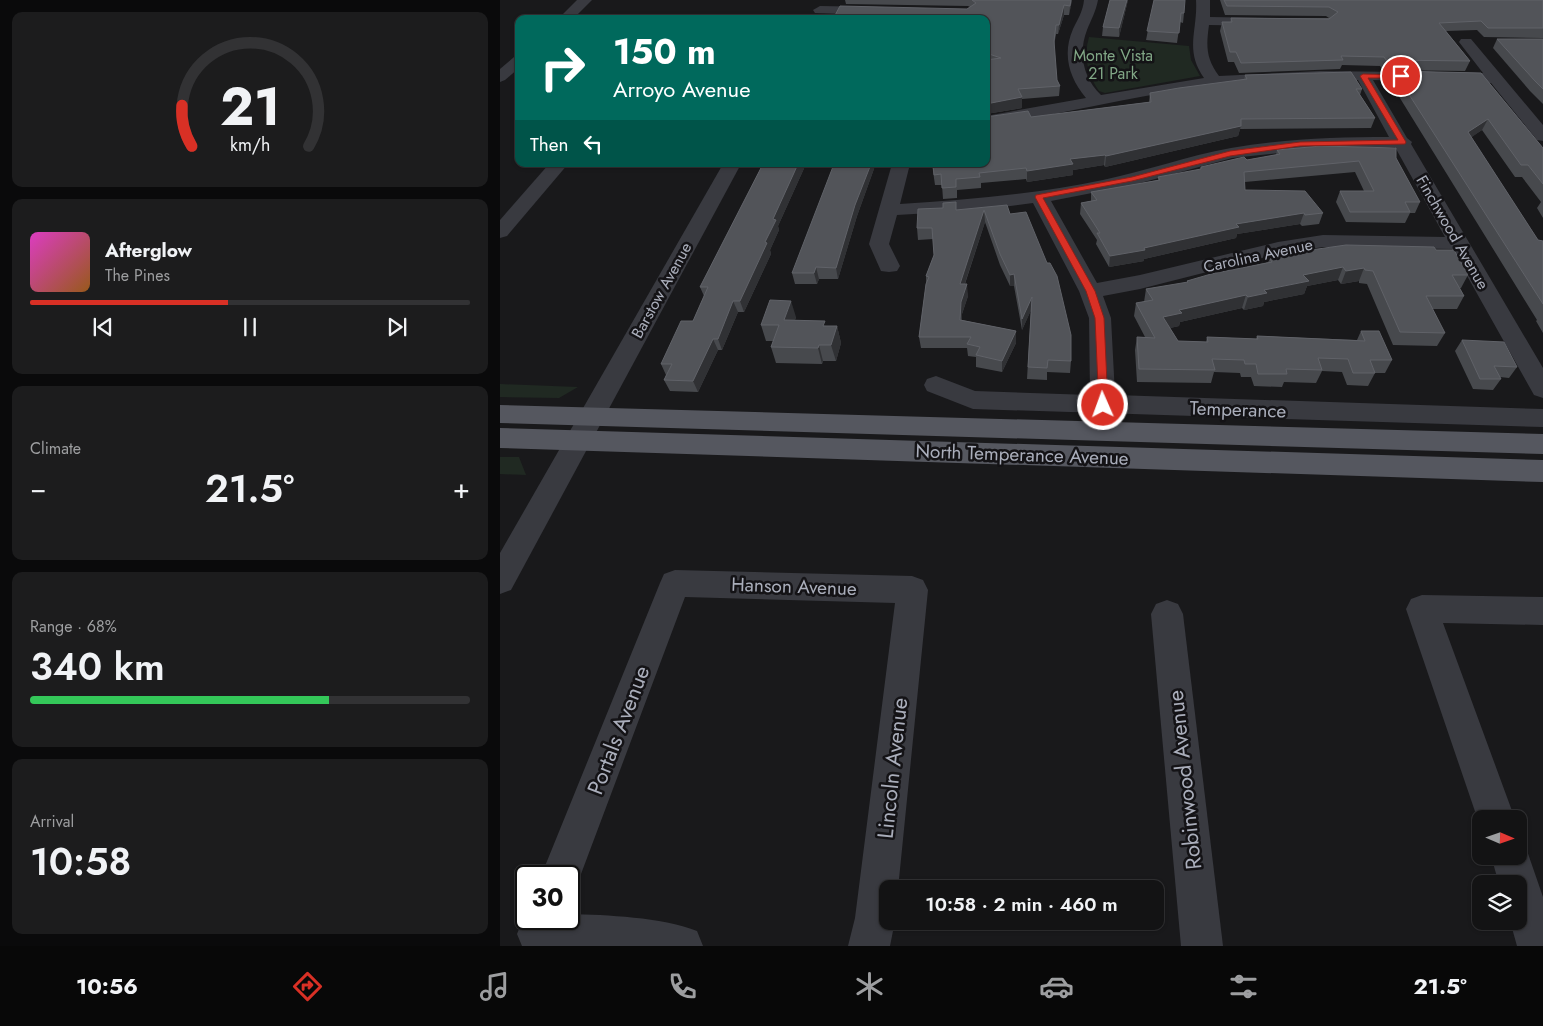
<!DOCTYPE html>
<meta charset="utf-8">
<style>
:root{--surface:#131314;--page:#1c1c1d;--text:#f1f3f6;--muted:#9d9ea0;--line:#323234;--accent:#d93025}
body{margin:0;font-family:Jost,sans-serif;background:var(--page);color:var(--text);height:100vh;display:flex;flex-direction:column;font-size:19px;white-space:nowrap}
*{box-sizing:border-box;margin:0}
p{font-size:16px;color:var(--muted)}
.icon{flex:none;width:28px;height:28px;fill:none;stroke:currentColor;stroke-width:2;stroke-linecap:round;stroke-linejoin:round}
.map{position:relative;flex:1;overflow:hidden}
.details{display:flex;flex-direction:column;gap:12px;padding:12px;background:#0a0a0b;width:500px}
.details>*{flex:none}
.banner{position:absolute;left:15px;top:15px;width:475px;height:152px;border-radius:10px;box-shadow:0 1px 4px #0004,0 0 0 1px var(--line);background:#00695c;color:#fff;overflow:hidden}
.needle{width:32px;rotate:92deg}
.controls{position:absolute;left:972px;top:810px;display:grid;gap:10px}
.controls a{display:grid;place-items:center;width:55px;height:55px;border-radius:10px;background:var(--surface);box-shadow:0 1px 4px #0004,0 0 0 1px var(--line);font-size:25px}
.speed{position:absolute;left:15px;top:865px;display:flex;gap:10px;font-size:25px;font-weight:700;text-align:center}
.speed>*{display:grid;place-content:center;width:65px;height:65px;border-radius:50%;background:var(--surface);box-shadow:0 1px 4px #0004,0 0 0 1px var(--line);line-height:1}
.speed .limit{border:2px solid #111;border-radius:8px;background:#fff;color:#111}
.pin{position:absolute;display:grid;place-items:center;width:42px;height:42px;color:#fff;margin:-21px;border:2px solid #fff;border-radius:50%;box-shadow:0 1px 5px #0007}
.me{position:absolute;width:55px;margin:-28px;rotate:358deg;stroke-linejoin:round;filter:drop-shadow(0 0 4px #0008)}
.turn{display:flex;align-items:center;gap:18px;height:105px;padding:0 15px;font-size:22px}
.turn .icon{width:65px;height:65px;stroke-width:2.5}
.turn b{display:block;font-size:35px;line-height:42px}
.then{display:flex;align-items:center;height:48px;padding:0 15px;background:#0003;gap:10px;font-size:19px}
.big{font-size:38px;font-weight:600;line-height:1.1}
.details .tile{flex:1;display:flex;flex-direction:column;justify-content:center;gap:8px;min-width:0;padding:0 18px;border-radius:10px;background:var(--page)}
.details .dial{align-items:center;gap:0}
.dial svg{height:130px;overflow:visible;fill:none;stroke:var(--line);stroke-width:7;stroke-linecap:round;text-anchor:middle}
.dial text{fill:var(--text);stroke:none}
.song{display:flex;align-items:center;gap:15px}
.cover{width:60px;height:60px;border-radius:8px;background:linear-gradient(135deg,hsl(310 70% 55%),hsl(30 70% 35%))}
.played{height:5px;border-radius:2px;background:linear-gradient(90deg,var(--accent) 45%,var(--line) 45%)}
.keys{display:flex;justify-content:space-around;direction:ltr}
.heat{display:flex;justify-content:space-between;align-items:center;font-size:28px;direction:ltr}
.charge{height:8px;border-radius:4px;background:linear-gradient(90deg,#34c759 68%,var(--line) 0)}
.trip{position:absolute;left:379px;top:880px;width:285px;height:50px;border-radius:10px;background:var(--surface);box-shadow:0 1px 4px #0004,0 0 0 1px var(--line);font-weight:600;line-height:50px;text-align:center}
.dock{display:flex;height:80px;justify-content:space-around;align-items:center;background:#080808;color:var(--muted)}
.dock .icon{width:35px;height:35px}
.dock .on{color:var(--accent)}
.dock b{font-size:22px;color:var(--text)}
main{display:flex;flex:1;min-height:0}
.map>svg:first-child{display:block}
</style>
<main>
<section class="details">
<div class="tile dial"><svg viewBox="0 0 100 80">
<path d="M14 69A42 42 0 1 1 86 69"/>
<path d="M14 69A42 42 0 0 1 8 44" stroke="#d93025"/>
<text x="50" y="56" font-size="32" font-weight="700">21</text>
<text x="50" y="72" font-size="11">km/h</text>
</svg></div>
<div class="tile">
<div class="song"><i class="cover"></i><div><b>Afterglow</b><p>The Pines</p></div></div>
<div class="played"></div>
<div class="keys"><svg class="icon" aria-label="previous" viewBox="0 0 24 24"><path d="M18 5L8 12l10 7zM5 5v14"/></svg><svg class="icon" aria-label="pause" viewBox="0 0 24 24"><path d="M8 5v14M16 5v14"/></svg><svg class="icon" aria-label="next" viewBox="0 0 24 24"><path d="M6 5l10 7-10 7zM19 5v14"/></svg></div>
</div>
<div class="tile"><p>Climate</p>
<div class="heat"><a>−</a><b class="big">21.5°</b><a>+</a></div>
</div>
<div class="tile"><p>Range · 68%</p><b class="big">340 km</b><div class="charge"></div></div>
<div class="tile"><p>Arrival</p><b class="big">10:58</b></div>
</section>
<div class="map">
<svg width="1043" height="946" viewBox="0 0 1043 946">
<rect width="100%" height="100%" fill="#19191b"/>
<!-- green -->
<g fill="#202922">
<path d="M589 37 689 46 691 60 700 76 605 93 599 91C588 75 583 57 589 37Z"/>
<polygon points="0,384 78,387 59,398 0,397"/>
<polygon points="0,457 19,457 26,475 0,474"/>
</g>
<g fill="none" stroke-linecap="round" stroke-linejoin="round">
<!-- minor -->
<g fill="#393a40" fill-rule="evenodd">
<polygon points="77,0 92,0 73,19 58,19"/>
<path d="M584 0H598C596 11 591 20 587 30 578 53 583 78 601 95L704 78C684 50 698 30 696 0H710V17L767 18 774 22 767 26 709 25C706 46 706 59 719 76L820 71 983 73 959 42 961 39H971L1043 125V141L1037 140 991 83 873 80 907 138 912 142 911 144 1043 368V398L1034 395 952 249 823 247 778 254 640 289 603 296 611 318 615 395 1043 409V427L473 409 427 391 424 385 427 379 436 376 475 391 590 395 589 318 579 291 533 203 480 210 397 215 389 244 400 266 397 271 389 272 381 271 369 244 392 164H410L400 204C468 200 536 194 603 180 646 171 687 156 731 148 783 139 837 137 889 137L858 80C801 80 744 81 687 89 620 99 554 116 486 126V116L586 98C569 78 562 54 573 29 578 19 583 11 584 0ZM895 147 945 237 823 235 778 242 640 275 597 283 551 201 633 185 732 158 817 149Z"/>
<polygon points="320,6 374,7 381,11 374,15 315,13 313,10"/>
<polygon points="19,56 19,68 5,80 0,82 0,69 14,57"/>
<polygon points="49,164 68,164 7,236 0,238 0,220"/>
<polygon points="223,164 241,164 11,590 0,594 0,553"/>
<polygon points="175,570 412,576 423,580 428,590 398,889 388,889 388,921 395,921 390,946 348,946 355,918 395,603 185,597 75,890 69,893 69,876 41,876 160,583 164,574"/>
<polygon points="922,595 1043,597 1043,625 943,623 1015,819 981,819 981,829 906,609 911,599"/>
<polygon points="667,600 678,604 683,614 723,946 681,946 651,614 656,604"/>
<polygon points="1019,840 1024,842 1043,897 1043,946 1017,946 1010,921 1019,921 1019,884 999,884 991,856 1019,856"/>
<path d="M26 912V919H69V914C107 915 161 917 197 931L203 946H22L17 934Z"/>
</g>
<!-- major -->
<g fill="#55575f" fill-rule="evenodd">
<polygon points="0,405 1043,434 1043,454 0,423"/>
<polygon points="0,428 1043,460 1043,482 0,448"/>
</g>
</g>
<!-- wall -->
<g fill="#47494d">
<polygon points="345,0 572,0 569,15 564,15 558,34 556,34 554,46 557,80 560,86 559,96 522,99 522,108 486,114 486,19 467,9 470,7 468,6 346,4"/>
<polygon points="610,0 628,0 619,37 602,36 603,27"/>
<polygon points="654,0 684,13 683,23 680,22 677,43 646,40"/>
<polygon points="720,0 1043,0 1043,38 984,37 977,30 946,31 970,61 965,71 883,70 880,66 842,65 840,69 739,73 734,62 728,62 720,31 722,22 730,22 731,18 829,18 826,16 725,15"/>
<polygon points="997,39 1043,39 1043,104 1030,91 993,48"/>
<polygon points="894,71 981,73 1043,148 1043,218 1037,208 1041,202 1022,177 1015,177 982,130 971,137 1038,240 1043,241 1043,333 1036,321 1037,320 890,82"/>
<polygon points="745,75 862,89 860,95 875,118 871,128 740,129 738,136 605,167 604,165 573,170 573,175 527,182 526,179 481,183 481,188 457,190 457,198 443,199 442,185 435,185 432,164 531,117 649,102 650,93 744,80"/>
<polygon points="777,150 896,158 920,202 915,213 910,213 905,223 846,222 836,202 840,191 864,191 855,172 745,182 745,190 823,213 819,224 802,226 800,224 737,234 736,238 644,259 644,261 609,267 596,244 597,240 580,214 581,203 591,201 591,192 658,180 658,177 700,170 701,167 776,155"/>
<polygon points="263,164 306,164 278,226 279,230 270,250 271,254 244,312 238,312 222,350 218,350 198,392 170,391 164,380 166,375 161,364 193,321 204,296 200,287"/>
<polygon points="375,166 357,216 338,279 319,279 317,284 295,284 292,273"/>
<polygon points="457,210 510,214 571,361 570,373 547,372 547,380 527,379 531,310 522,330 514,286 510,286 500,265 485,222 465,284 468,296 462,314 462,320 516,331 516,343 502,372 476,367 476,357 468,356 467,348 421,348 419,337 426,284 426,276 434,255 433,239 418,240 417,228"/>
<polygon points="936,250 968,275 961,288 960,288 964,296 957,309 932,309 945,333 937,346 893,345 867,284 859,283 859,281 841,284 838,280 807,286 804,294 764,302 763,306 744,310 742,308 680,322 679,326 670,328 678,341 706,342 707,337 756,339 757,336 857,340 861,331 892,360 885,373 875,373 868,386 847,385 842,372 822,371 816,383 784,382 782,387 754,386 751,377 741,377 740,373 714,372 711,383 637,382 635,350 637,337 645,337 634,316 636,303 644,302 646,289 687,283 687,281 768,262 770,259"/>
<polygon points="296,317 295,320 326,326 337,326 341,343 336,361 323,361 322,364 276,363 271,347 273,341 266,341 261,325"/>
<polygon points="962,340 1017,367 1009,378 1000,377 1001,379 993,390 973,389 955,351"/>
</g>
<!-- shaded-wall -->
<g fill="#303134">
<polygon points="571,0 572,0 569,15 570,6"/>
<polygon points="627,0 628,0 619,37 619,28"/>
<polygon points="564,5 564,15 558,34 559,25"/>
<polygon points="522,97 522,108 486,114 486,104"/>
<polygon points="988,119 982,130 962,144 968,132"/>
<polygon points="741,126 738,136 605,167 606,156"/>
<polygon points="605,155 604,165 573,170 573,175 527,182 527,171 570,159"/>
<polygon points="298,164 306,164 278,226 279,230 270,250 271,254 244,312 240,301 265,242 273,219"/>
<polygon points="371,164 375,164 375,166 357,216 338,279 336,268 355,205"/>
<polygon points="484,210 485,222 461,295 460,284"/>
<polygon points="804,213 800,224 737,234 736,238 644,259 644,261 609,267 610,256 644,248 736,224"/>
<polygon points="316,267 319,279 317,284 314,273"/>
<polygon points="843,267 838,280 807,286 804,294 764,302 763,306 744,310 748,297 803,275"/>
<polygon points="864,268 859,281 841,284 846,271"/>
<polygon points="514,274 514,286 510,286 510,275"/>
<polygon points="467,284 468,296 462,314 461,332 460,320 461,302"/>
<polygon points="746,295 742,308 680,322 679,326 661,330 663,317 679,310"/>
<polygon points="532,297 532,308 522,330 522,319"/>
<polygon points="233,301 238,312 222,350 218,339"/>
<polygon points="291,301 296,317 289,336 284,320"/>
<polygon points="337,326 341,343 336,361 331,345"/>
<polygon points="516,331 516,343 502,372 502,361"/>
<polygon points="213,339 218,350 198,392 193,381"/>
<polygon points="319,345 323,361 322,364 318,348"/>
</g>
<!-- building -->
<g fill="#525459" stroke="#606268">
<polygon points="472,0 571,0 570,6 564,5 559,25 556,25 554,41 557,80 560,86 518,89 522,97 486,104 486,60 501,58 486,53 486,19 333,19 340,6 467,9 476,3"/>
<polygon points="610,0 627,0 619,28 603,27"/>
<polygon points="654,0 685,0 684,13 681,13 679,33 647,31"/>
<polygon points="724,0 1043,0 1043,28 988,28 981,21 939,23 970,61 886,60 884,57 841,56 843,60 741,63 736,52 730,52 722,22 732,22 731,18 829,19 838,12 829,7 727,6"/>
<polygon points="997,39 1043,39 1043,89 1035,81"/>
<polygon points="894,71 981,73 1043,148 1043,184 1028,165 1021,165 988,119 968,132 1038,240 1043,241 1043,304"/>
<polygon points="851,72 862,89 856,89 875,118 741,119 741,126 606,156 605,155 570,159 573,164 527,171 526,168 479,173 480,177 456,179 456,187 442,188 441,174 434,175 433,164 486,164 486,117 528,111 531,117 651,102 650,93 679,88 747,79 745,75"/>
<polygon points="821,146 896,148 896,158 920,202 905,202 910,212 850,212 840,191 874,191 859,161 744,172 745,190 805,191 823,213 805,215 804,213 736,224 739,227 644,248 645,250 610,256 597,233 600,233 581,203 597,200 591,192 660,180 658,177 701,169 701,167 744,157 747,160 780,154 777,150"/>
<polygon points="263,164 298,164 273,219 276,220 265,242 267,243 240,301 233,301 218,339 213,339 193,381 164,380 172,364 161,364 181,321 193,321 208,287 200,287"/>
<polygon points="334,164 371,164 355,205 336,268 316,267 314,273 292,273"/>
<polygon points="456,202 456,210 507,205 510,214 526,212 547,263 550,263 557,276 571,335 571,361 548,360 547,368 528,367 532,297 522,319 514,274 510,275 500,254 484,210 460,284 467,284 461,302 460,320 516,331 502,361 476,355 480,347 467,344 471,337 419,337 426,284 429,277 426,276 434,255 432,228 417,228 418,209 443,208 443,203"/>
<polygon points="846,245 934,247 936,250 954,250 968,275 952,275 964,296 926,296 945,333 900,332 873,271 865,270 864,268 846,271 843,267 803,275 809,281 764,290 767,293 748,297 746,295 679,310 682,313 663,317 678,341 708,342 707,337 758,339 757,336 865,341 861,331 879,331 892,360 870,360 875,373 853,373 848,359 818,358 822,370 786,369 787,374 758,374 756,364 745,364 744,360 712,359 715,370 639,369 637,337 655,338 636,303 653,300 646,289 688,282 687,281 711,274 772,262 770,259 797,252"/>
<polygon points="270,300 291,301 284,320 325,321 323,326 337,326 331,345 319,345 318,348 271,347 279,325 261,325"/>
<polygon points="962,340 1004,342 1017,367 994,366 1001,379 980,379"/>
</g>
<!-- route -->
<polygon fill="#d93025" stroke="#8d1f18" points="863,74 901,75 904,76 901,78 868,78 906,142 905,144 800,146 730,156 632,181 543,198 595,291 604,318 608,405 606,408 599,408 595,318 586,291 535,197 536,195 632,177 730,151 800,142 898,140 860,76"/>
<g text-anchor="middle" stroke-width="5" stroke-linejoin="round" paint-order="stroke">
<!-- far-park labels -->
<g font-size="16" fill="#81a786" stroke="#141316">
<text x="613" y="61">Monte Vista<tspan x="613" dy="18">21 Park</tspan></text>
</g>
<!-- far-street labels -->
<g font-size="16" fill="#aaaebb" stroke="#141316">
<text transform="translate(953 232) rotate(60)" y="6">Finchwood Avenue</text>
<text transform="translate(758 255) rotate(-12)" y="6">Carolina Avenue</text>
<text transform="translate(161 290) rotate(-61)" y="6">Barstow Avenue</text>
</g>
<!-- street labels -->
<g font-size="19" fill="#aaaebb" stroke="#141316">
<text transform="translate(738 409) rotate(2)" y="7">Temperance</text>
<text transform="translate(522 454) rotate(2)" y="7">North Temperance Avenue</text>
<text transform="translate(294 586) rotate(2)" y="7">Hanson Avenue</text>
</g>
<!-- near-street labels -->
<g font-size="22" fill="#aaaebb" stroke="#141316">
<text transform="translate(118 730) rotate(-69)" y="8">Portals Avenue</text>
<text transform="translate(392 768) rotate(-84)" y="8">Lincoln Avenue</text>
<text transform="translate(684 780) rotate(-96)" y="8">Robinwood Avenue</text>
</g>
</g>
</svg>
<div class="controls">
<a><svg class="needle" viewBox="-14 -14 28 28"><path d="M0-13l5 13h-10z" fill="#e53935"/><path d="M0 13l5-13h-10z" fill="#9d9ea0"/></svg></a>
<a><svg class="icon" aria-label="layers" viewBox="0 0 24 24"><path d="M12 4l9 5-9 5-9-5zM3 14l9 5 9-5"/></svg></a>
</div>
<div class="speed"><div class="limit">30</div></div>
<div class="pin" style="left:901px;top:76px;background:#d93025"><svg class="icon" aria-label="arrive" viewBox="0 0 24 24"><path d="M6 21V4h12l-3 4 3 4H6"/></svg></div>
<svg class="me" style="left:603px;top:405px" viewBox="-20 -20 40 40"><circle r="17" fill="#d93025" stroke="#fff" stroke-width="3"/><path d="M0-11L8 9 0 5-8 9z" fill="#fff"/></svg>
<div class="trip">10:58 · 2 min · 460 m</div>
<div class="banner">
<div class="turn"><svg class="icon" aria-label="right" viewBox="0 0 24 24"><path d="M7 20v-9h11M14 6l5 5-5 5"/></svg><div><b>150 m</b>Arroyo Avenue</div></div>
<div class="then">Then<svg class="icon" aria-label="left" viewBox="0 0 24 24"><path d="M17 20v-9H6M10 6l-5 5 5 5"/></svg></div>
</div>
</div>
</main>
<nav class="dock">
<b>10:56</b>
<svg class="icon on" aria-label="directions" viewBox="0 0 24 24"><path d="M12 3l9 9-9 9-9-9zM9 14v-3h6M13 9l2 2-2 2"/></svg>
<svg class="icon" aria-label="music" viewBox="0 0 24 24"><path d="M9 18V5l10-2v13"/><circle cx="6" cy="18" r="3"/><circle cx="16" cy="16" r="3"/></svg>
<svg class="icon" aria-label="phone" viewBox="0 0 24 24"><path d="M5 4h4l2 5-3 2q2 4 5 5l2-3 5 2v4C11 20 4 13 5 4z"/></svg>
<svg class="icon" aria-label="climate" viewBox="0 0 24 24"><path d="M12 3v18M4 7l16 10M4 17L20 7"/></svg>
<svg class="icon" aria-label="car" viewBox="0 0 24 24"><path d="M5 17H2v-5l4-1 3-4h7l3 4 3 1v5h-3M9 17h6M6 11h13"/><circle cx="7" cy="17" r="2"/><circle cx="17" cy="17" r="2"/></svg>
<svg class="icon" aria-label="filters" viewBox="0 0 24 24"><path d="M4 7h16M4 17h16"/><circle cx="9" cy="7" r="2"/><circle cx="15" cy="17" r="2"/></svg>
<b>21.5°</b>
</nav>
